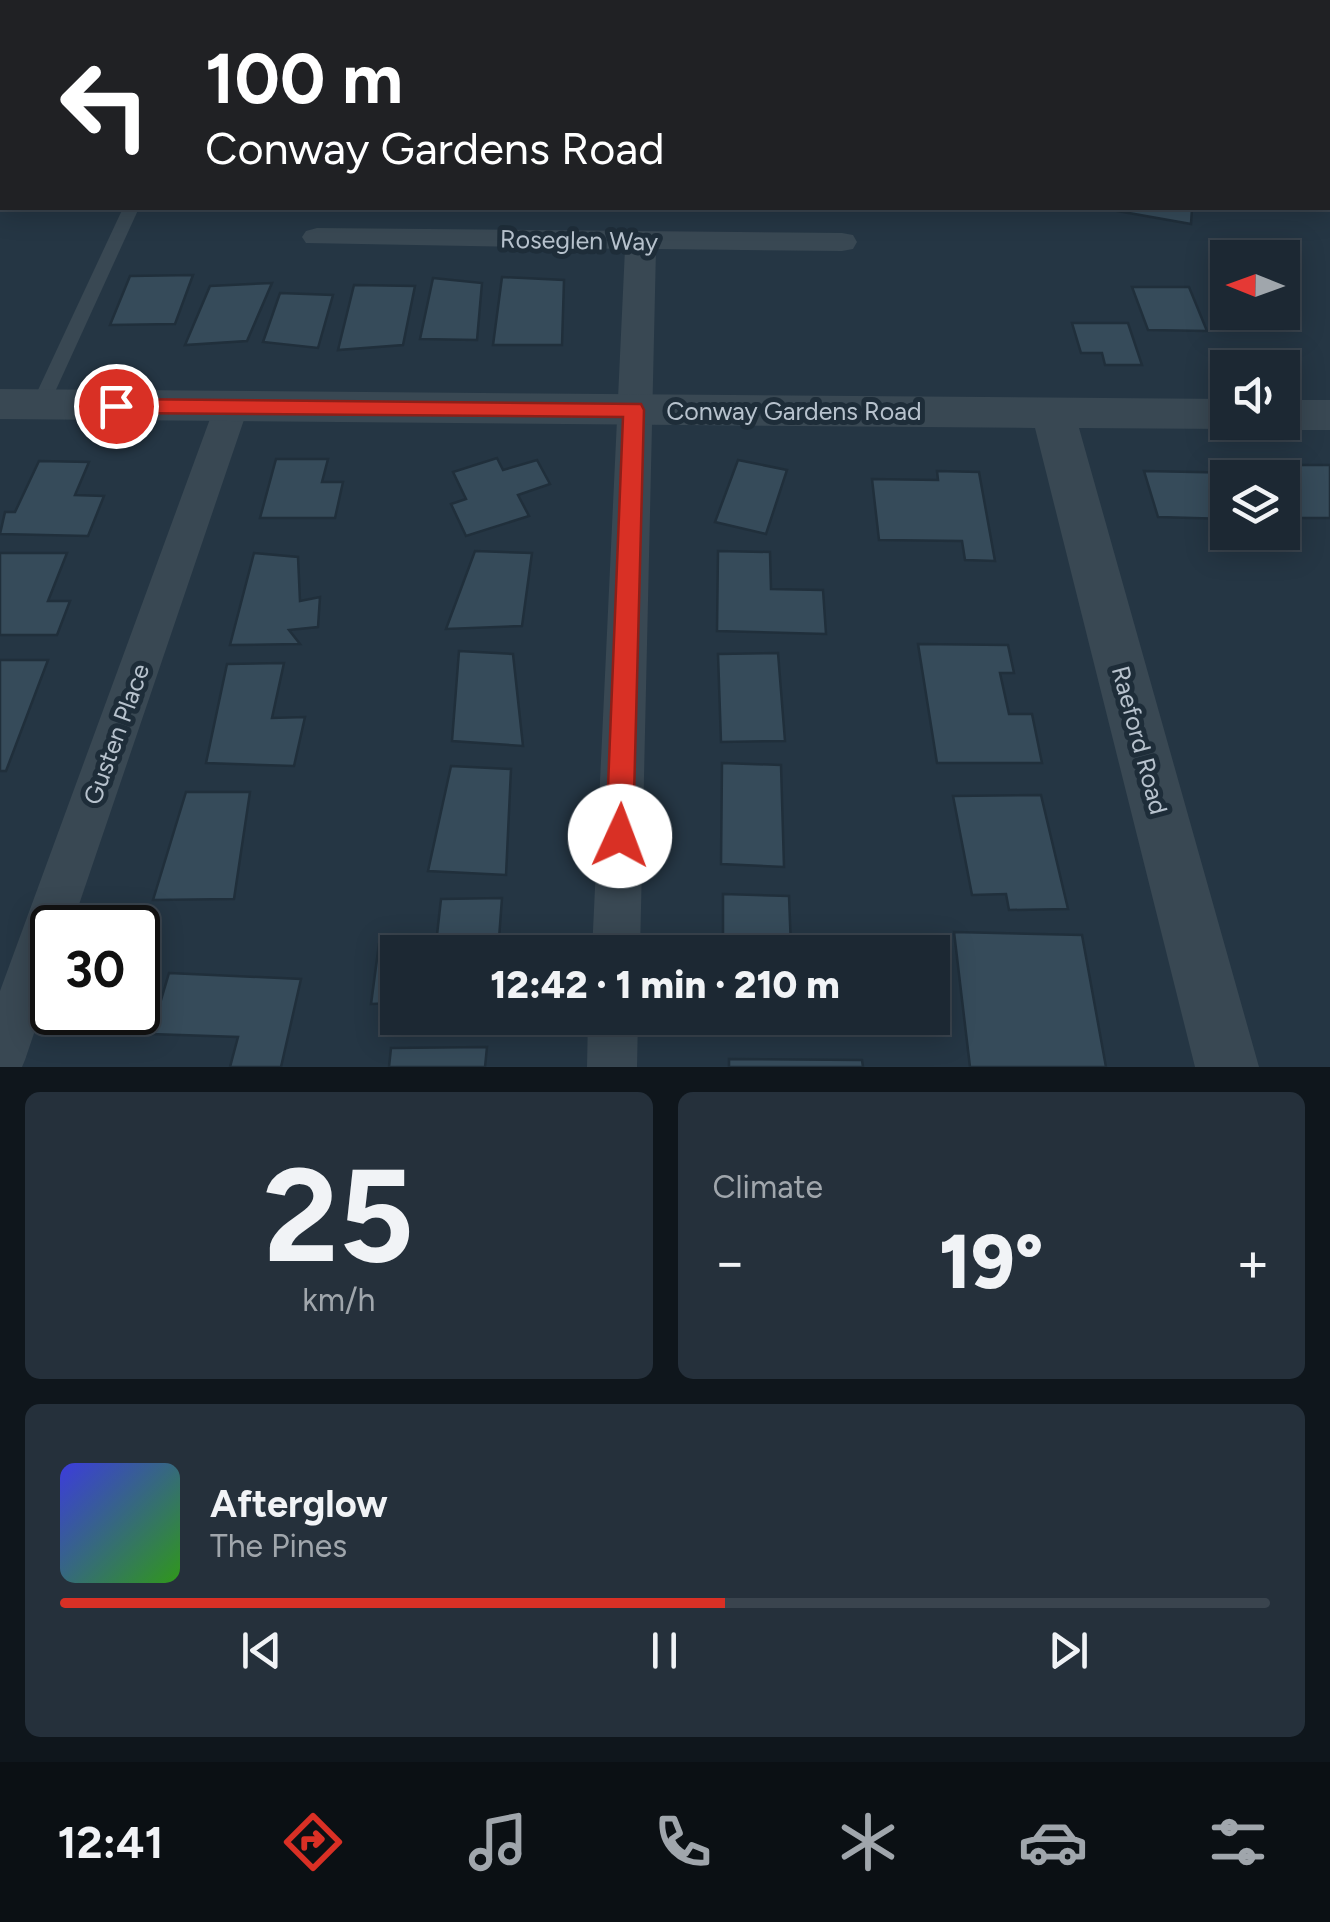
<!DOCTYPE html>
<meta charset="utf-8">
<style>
:root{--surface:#1c2833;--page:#25303b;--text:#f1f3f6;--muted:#a0a6ac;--line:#3a444e;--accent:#d93025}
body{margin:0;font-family:Figtree,sans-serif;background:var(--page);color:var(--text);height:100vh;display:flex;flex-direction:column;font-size:38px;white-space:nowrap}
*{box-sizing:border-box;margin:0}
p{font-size:32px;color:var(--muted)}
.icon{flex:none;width:55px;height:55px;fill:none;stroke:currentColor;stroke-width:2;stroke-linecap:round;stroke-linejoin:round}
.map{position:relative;height:1067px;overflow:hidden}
.drawer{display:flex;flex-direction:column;gap:25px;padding:25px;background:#0f161c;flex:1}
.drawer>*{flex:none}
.banner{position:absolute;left:0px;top:0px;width:1330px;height:210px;box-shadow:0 5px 25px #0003,0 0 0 2px var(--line);background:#202124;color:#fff;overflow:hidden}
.needle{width:65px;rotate:271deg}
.fabs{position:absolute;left:1210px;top:240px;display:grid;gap:20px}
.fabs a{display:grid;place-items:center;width:90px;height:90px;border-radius:0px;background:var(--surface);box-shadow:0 5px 25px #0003,0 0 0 2px var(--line);font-size:50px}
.speed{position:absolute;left:30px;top:905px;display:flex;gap:20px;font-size:50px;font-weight:700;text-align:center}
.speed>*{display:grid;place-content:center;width:130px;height:130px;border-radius:50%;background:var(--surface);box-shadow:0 5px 25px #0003,0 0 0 2px var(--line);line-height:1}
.speed .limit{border:5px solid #111;border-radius:15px;background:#fff;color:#111}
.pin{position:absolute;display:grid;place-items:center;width:85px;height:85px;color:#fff;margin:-42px;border:5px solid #fff;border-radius:50%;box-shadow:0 2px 10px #0007}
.me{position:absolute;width:110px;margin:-55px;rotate:2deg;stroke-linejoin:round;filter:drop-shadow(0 0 8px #0008)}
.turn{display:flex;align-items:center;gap:35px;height:210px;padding:0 40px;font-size:45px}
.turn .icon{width:130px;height:130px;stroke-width:2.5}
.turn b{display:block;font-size:70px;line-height:85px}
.big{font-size:75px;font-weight:800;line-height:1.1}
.drawer .tile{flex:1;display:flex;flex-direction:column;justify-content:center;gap:15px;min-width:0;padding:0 35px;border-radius:15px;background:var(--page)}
.drawer .dial{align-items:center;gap:0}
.dial b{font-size:130px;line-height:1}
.song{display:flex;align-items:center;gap:30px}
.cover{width:120px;height:120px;border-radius:15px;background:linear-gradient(135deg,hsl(240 70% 55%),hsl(110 70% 35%))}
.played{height:10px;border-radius:5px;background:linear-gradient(90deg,var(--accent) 55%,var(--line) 55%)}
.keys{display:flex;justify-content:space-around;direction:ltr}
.heat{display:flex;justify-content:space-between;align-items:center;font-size:55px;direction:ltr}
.drawer .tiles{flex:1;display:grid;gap:25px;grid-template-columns:1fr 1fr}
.tile:last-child{grid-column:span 2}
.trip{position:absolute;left:380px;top:935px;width:570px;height:100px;border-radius:0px;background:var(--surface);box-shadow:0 5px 25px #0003,0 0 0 2px var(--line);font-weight:800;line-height:100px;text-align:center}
.dock{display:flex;height:160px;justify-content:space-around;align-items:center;background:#0b1014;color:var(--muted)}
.dock .icon{width:70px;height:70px}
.dock .current{color:var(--accent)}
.dock b{font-size:45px;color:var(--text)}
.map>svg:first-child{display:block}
</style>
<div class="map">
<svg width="1330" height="1067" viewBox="0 0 1330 1067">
<rect width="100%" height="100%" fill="#253644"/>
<!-- water -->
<polygon fill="#162f43" points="299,0 888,0 889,2 297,2"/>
<!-- building -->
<g fill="#364b5a" stroke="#202f3b" stroke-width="2.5">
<polygon points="67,0 194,0 66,2"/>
<polygon points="1113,208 1192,208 1191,224 1112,210"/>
<polygon points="193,275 175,324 110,325 130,276"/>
<polygon points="502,277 564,280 562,345 493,345"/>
<polygon points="433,278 482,283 477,340 420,339"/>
<polygon points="272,283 247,341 185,345 210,286"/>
<polygon points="354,285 415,286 403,345 338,350"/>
<polygon points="1132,287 1189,287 1207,331 1148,330"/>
<polygon points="280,293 333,295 318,348 263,342"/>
<polygon points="1072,323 1128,323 1142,365 1105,365 1102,353 1081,353"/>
<polygon points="497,458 503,470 537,460 550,484 518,495 529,516 466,536 451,504 466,499 453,472"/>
<polygon points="276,459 328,459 322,482 343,482 335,518 260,518"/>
<polygon points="738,460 787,470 766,534 715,522"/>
<polygon points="39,461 89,462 75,495 104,496 88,536 0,534 5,512 15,512"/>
<polygon points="1288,465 1330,465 1330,518 1287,518 1282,487 1298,488"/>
<polygon points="937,471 979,472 995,561 965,560 962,541 879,540 872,479 938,480"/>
<polygon points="1144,471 1244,473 1246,478 1228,478 1228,519 1158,517"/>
<polygon points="475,551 532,553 522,626 446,629"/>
<polygon points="718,551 770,552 771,589 823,590 826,634 717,631"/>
<polygon points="0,553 67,553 48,601 70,601 57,635 0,635"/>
<polygon points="254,553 298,557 300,601 320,597 318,627 289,630 300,644 230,645"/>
<polygon points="918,644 1008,645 1014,673 1000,673 1009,714 1032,714 1042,763 937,763"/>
<polygon points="459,651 513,654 523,746 452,741"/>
<polygon points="778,653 785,741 721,742 718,654"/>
<polygon points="48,660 6,771 0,771 0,660"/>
<polygon points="284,663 272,718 305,717 294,766 206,763 227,664"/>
<polygon points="722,763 781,765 784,867 721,864"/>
<polygon points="451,766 511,769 506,875 428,871"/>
<polygon points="186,792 250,792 234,899 153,900"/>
<polygon points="1041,795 1068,909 1009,910 1006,894 972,895 953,796"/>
<polygon points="723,894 789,896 791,947 814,948 814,952 723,952"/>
<polygon points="502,898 498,952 398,952 398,1003 371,1004 379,944 436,944 441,899"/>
<polygon points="954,932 1082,935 1106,1067 970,1067"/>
<polygon points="169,973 301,979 281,1067 230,1067 238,1037 151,1034"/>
<polygon points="487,1047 485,1067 389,1067 391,1048"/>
<polygon points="729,1059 862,1060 863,1067 729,1067"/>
</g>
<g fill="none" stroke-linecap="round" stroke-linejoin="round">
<!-- service -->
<polygon fill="#394853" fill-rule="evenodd" points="123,208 139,208 49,405 40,411 34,409 31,405"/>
<!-- minor -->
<g fill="#394853" fill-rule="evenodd">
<polygon points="1090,0 1115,0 1116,2 1092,2"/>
<polygon points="317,228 842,233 853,235 857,242 853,249 842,251 656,249 640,952 592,952 625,249 306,243 302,237 306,231"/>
<polygon points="231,396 243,400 248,408 71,928 52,928 52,980 25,1060 22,1067 0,1067 0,991 214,408 219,400"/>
<polygon points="588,1018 638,1018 637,1067 587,1067"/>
</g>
<!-- tertiary -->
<g fill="#394853" fill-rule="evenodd">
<polygon points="0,389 1228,399 1228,422 1243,425 1228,429 1079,428 1259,1067 1195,1067 1035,428 0,419"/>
<polygon points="1282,400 1330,400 1330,430 1282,430 1267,426 1265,422 1282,422"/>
</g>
</g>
<!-- route -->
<polygon fill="#d93025" stroke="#8d1f18" stroke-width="2.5" points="116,399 641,404 644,410 633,836 629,845 620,849 610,845 606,836 623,417 116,413 106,406"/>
<g text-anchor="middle" stroke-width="10" stroke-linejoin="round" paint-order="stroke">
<!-- street labels -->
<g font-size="25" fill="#b7c2cd" stroke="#1e2d39">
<text transform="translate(579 240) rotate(1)" y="9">Roseglen Way</text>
<text x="794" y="420">Conway Gardens Road</text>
<text transform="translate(116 734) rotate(-70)" y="9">Gusten Place</text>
<text transform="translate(1140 740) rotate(75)" y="9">Raeford Road</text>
</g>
</g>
</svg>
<div class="fabs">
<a><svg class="needle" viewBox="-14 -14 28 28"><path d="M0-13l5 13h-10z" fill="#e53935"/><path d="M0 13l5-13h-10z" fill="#a0a6ac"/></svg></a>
<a><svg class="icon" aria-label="sound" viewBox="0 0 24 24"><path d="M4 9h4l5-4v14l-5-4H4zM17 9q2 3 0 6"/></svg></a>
<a><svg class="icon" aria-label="layers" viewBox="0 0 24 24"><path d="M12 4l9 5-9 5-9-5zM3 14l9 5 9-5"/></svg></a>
</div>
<div class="speed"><div class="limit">30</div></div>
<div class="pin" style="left:116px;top:406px;background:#d93025"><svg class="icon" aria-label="arrive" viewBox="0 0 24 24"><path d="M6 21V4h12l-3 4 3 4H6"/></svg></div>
<svg class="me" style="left:620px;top:836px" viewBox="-20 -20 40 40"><circle r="19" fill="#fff"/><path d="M0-13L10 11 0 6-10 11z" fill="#d93025"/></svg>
<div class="trip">12:42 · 1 min · 210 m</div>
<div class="banner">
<div class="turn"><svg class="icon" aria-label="left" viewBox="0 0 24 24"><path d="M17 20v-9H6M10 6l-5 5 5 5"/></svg><div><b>100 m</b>Conway Gardens Road</div></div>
</div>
</div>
<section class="drawer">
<div class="tiles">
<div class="tile dial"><b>25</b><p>km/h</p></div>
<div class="tile"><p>Climate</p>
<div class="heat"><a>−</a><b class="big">19°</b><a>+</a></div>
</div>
<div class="tile">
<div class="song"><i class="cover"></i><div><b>Afterglow</b><p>The Pines</p></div></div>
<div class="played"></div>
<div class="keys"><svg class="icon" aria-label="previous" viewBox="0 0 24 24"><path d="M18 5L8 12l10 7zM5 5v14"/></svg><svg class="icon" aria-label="pause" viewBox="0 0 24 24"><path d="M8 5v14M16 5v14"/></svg><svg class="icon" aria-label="next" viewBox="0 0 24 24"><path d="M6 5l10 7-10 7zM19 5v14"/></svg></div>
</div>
</div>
</section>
<nav class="dock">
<b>12:41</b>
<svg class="icon current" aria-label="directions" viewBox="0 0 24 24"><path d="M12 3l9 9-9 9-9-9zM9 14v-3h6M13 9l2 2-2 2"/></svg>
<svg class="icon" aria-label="music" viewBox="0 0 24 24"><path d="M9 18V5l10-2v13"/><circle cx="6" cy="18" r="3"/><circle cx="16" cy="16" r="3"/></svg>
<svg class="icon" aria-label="phone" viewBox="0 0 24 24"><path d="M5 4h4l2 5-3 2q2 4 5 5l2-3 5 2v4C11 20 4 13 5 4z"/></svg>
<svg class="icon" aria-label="climate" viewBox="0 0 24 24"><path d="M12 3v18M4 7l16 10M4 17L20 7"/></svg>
<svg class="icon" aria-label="car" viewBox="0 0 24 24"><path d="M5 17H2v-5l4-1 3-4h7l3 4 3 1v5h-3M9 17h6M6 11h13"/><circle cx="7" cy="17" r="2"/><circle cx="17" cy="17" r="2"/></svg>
<svg class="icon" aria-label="filters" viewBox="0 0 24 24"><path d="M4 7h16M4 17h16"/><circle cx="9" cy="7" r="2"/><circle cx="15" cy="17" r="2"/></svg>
</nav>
